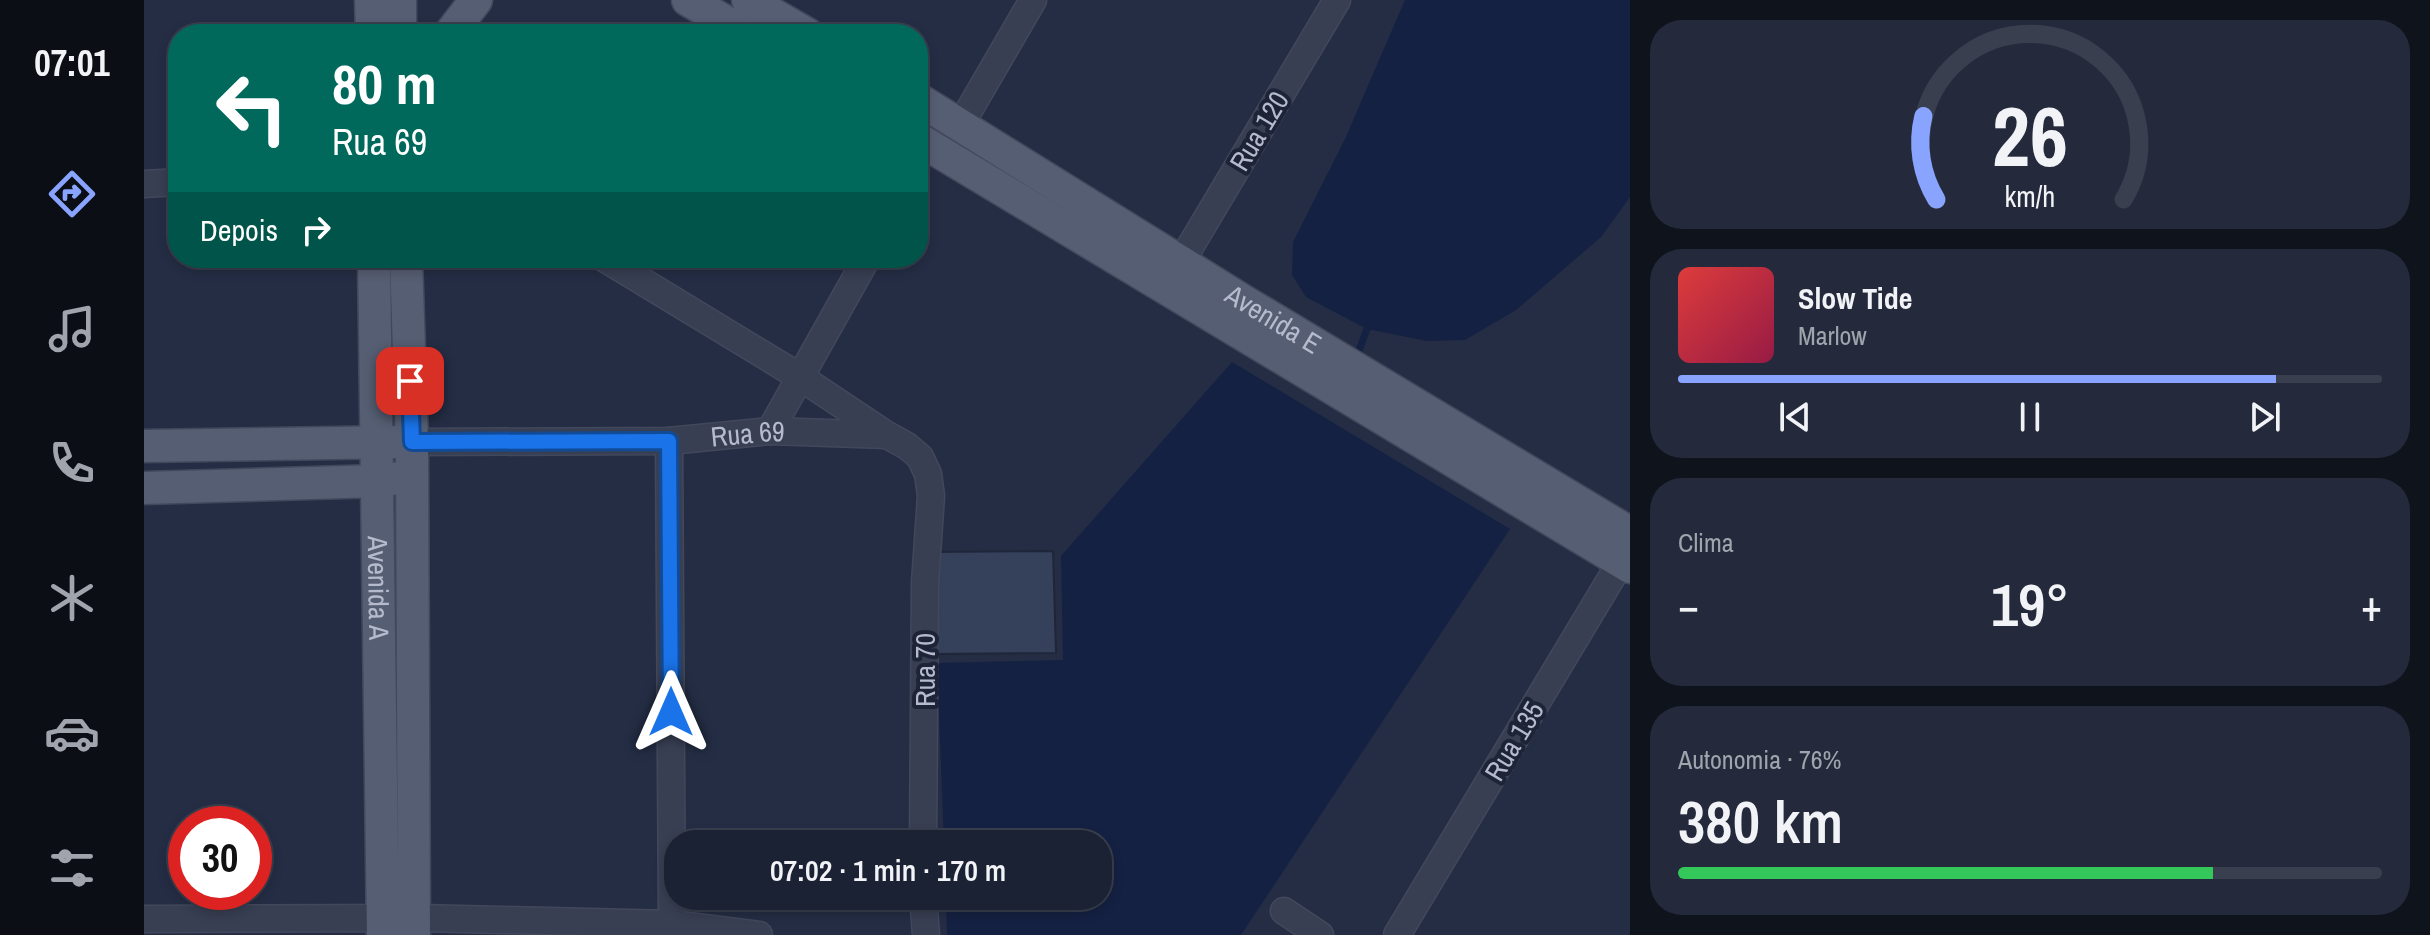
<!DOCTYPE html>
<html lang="pt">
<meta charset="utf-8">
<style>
:root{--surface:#1b2233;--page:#242a3b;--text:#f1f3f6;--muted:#a0a4ac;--line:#393f4e;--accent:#88a4ff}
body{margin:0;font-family:"Archivo Narrow",sans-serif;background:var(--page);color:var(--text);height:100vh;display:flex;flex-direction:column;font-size:30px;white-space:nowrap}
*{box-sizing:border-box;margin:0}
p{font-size:26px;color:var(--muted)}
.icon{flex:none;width:44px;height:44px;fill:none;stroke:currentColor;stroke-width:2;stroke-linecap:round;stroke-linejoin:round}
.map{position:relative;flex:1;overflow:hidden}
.side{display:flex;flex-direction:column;gap:20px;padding:20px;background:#0f131c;width:800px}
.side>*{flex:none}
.guide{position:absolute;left:24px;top:24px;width:760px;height:244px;border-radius:32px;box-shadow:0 4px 12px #0003,0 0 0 2px var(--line);background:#00695c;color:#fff;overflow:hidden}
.speed{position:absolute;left:24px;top:806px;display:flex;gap:16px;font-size:40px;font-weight:700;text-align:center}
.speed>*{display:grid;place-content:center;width:104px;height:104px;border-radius:50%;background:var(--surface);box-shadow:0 4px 12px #0003,0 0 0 2px var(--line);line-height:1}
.speed .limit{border:12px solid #d22;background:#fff;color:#111}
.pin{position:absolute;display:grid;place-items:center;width:68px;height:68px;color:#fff;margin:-34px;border-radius:16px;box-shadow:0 4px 12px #0006}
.me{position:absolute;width:88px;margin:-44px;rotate:0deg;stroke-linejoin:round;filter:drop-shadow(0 0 6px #0008)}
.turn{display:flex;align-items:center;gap:28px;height:168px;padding:0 32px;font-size:36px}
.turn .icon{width:104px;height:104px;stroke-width:2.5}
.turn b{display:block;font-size:56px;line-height:68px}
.then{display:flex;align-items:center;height:76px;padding:0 32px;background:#0003;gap:16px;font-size:30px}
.big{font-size:60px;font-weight:600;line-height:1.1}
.side .widget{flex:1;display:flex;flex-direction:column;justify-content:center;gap:12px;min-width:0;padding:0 28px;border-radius:32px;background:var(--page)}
.side .dial{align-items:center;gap:0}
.dial svg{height:208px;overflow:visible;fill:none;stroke:var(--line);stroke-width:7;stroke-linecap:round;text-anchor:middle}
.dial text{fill:var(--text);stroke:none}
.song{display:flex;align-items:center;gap:24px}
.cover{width:96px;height:96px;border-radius:12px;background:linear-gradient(135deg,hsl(0 70% 55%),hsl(340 70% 35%))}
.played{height:8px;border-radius:4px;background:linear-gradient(90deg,var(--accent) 85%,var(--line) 85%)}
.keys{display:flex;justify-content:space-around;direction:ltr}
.heat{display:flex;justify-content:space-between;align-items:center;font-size:44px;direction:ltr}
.charge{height:12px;border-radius:6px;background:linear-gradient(90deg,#34c759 76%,var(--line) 0)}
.trip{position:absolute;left:520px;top:830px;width:448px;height:80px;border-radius:32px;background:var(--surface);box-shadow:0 4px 12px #0003,0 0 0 2px var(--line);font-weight:600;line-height:80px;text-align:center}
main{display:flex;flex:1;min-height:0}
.tab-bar{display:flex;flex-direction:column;width:144px;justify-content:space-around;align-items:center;background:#0b0e14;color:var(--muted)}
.tab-bar .icon{width:56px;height:56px}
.tab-bar .current{color:var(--accent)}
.tab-bar b{font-size:36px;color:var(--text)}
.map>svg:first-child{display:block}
</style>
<main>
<nav class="tab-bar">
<b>07:01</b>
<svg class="icon current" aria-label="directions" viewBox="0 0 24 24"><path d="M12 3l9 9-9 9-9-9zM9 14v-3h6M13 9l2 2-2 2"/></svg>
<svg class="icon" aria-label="music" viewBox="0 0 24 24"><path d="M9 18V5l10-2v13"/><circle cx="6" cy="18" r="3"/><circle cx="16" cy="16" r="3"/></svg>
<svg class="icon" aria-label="phone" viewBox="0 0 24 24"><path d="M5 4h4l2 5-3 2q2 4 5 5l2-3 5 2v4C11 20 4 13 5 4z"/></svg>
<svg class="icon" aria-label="climate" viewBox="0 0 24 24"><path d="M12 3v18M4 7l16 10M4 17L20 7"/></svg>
<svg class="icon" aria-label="car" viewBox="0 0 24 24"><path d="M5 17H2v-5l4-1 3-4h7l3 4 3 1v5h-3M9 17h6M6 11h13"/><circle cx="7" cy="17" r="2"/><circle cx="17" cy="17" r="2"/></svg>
<svg class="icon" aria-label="filters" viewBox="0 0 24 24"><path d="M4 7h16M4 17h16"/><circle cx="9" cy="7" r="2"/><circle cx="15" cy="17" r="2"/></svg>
</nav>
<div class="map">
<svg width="1486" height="935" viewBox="0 0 1486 935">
<rect width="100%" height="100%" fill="#242d44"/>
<!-- water -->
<g fill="#152143">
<polygon points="1261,0 1486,0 1486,197 1457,237 1372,310 1321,340 1283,341 1223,329 1162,297 1148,275 1149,242 1201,139"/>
<polygon points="1088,362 1366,529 1097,935 803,935 802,896 954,896 954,844 800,844 793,663 919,660 917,556"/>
</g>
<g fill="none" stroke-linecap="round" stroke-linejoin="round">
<!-- stream -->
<polyline stroke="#152143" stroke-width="7" points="1211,361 1223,329"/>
</g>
<!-- building -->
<polygon fill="#35405a" stroke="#1f263a" stroke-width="2" points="909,551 912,653 790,654 785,552"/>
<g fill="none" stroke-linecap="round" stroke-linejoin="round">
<defs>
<g id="minor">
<polyline points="817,124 889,0"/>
<polyline points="0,184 34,182"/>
<polyline points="460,258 656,377 743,435"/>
<polyline points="1037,262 1193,0"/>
<polyline points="626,431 723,258"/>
<polyline points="525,441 528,924"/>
<path id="s1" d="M268 442 525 441 626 431 743 435 763 446 776 457 784 474 787 496 781 583 779 844"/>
<polyline points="779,896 782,935"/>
<polyline points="1140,911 1176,935"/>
<polyline points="0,919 276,918 528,924 615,935"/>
<polyline points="1253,935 1486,547"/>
</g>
<g id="major">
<polyline points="227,0 228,34"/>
<polyline points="256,0 256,34"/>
<polyline points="544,0 603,34"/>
<polyline points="604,0 663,34"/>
<polyline points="306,34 332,0"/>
<path id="s2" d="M774 99 1101 302 1486 533"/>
<polyline points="774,139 1486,567"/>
<path id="s3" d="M230 258 239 935"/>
<polyline points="262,258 268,442 270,935"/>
<polyline points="0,446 253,442"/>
<polyline points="0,488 234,481 256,478"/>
</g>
</defs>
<!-- minor casing -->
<use href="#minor" stroke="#42485c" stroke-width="29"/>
<!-- major casing -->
<use href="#major" stroke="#42485c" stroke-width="35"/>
<!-- minor -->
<use href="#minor" stroke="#383f53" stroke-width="26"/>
<!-- major -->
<use href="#major" stroke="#565e73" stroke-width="32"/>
</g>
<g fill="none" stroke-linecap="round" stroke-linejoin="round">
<defs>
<polyline id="route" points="266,381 268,442 525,441 527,712"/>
</defs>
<!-- route casing -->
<use href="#route" stroke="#114b97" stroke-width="20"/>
<!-- route -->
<use href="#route" stroke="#1a73e8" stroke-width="14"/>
</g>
<g text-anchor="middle" stroke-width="8" stroke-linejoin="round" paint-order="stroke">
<!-- street labels -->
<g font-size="28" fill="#b5bbcd" stroke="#1d2438">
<text transform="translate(1115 131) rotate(-59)" y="10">Rua 120</text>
<text dy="10" stroke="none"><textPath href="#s2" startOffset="418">Avenida E</textPath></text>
<text dy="10" stroke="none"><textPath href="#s1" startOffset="336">Rua 69</textPath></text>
<text dy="10" stroke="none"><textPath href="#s3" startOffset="330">Avenida A</textPath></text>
<text transform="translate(781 670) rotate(-90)" y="10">Rua 70</text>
<text transform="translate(1370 741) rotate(-59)" y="10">Rua 135</text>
</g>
</g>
</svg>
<div class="speed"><div class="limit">30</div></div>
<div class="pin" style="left:266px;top:381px;background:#d93025"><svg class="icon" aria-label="arrive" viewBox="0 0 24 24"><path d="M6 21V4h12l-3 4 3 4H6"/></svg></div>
<svg class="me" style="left:527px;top:712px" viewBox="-20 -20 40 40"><path d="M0-17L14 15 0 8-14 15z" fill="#1a73e8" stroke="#fff" stroke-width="4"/></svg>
<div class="trip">07:02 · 1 min · 170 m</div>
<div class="guide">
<div class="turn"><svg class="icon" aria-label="left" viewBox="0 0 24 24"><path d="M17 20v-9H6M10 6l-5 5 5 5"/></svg><div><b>80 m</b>Rua 69</div></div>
<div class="then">Depois<svg class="icon" aria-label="right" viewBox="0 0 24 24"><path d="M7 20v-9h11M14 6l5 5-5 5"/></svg></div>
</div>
</div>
<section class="side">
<div class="widget dial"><svg viewBox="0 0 100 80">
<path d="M14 69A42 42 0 1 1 86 69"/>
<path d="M14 69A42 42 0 0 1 9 37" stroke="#88a4ff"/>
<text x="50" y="56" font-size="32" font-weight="700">26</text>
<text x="50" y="72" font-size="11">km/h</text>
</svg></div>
<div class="widget">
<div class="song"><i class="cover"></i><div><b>Slow Tide</b><p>Marlow</p></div></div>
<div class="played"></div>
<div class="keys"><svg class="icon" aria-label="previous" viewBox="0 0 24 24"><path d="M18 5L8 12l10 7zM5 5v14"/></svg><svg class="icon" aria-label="pause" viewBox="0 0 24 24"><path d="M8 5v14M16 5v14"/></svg><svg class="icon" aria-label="next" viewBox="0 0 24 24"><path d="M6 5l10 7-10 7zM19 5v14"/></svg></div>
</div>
<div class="widget"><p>Clima</p>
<div class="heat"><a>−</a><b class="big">19°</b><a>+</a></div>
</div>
<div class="widget"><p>Autonomia · 76%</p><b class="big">380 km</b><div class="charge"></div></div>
</section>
</main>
